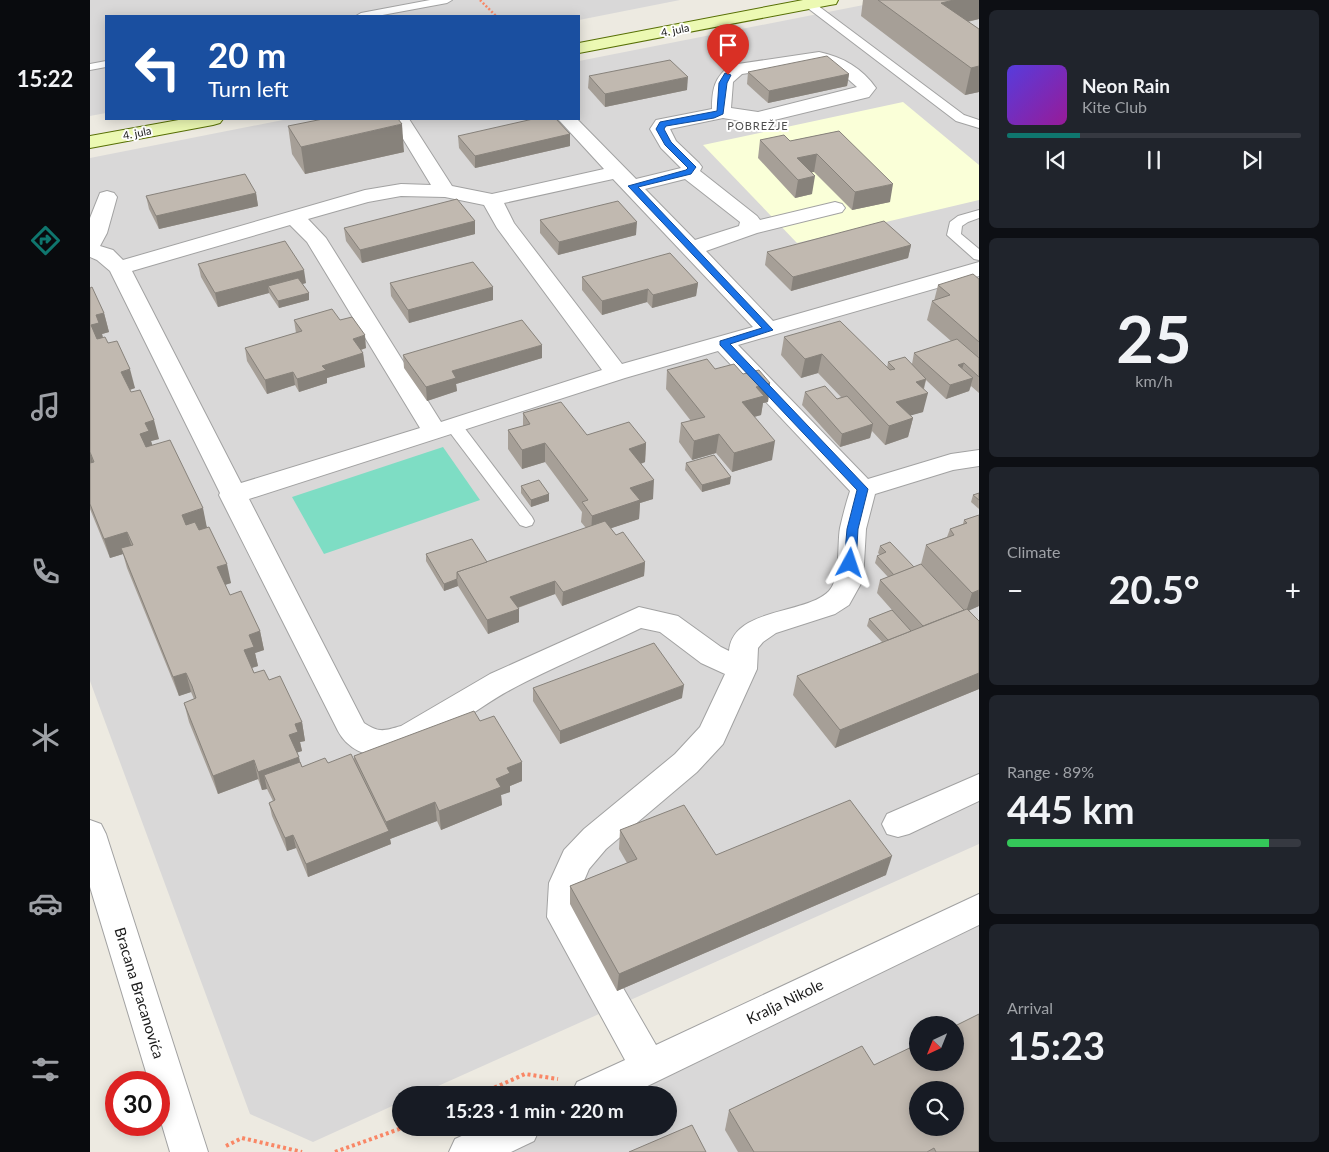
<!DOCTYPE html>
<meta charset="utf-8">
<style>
:root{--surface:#171b24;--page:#20242c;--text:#f1f3f6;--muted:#9ea1a6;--line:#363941;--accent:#0f766e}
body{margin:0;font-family:Lato,sans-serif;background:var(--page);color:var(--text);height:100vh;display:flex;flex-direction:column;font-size:19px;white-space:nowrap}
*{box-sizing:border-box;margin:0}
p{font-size:16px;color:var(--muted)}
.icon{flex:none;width:28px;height:28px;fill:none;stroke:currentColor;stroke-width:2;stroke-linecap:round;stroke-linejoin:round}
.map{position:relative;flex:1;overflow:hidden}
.drawer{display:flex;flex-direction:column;gap:10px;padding:10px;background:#0d0f14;width:350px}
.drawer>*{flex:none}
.banner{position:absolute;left:15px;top:15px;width:475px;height:105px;border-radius:0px;box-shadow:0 2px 12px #0003;background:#1a4fa0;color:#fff;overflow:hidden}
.needle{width:32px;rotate:223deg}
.tools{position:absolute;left:819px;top:1016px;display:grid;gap:10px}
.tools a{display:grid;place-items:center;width:55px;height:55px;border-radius:50%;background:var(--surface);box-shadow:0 2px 12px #0003;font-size:25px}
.speed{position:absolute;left:15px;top:1071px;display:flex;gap:10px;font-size:25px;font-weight:700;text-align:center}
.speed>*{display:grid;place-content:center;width:65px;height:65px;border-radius:50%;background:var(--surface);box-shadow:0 2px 12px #0003;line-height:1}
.speed .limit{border:8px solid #d22;background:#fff;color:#111}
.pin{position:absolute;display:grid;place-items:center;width:42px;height:42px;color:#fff;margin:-51px -21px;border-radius:50% 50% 50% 0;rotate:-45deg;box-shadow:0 0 5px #0007}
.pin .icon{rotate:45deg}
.me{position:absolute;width:55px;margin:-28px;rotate:5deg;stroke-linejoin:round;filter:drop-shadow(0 0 4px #0008)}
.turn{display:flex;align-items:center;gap:18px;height:105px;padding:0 20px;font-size:22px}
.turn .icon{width:65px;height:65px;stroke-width:2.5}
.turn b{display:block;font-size:35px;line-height:42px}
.big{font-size:38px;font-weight:700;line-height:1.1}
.drawer .tile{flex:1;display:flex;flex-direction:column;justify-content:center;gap:8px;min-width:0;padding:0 18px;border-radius:8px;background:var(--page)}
.drawer .dial{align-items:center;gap:0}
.dial b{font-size:65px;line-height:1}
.song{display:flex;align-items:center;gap:15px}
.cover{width:60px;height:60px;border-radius:8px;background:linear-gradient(135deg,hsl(250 70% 55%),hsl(300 70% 35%))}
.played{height:5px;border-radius:2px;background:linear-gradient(90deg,var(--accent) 25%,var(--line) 25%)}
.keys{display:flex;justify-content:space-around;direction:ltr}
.heat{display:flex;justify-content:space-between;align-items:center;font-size:28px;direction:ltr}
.charge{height:8px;border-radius:4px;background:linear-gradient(90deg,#34c759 89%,var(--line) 0)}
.trip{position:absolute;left:302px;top:1086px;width:285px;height:50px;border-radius:25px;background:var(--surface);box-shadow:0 2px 12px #0003;font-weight:700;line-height:50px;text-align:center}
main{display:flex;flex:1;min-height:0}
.tabs{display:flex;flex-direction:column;width:90px;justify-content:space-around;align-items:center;background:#090b0e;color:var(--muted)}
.tabs .icon{width:35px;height:35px}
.tabs .current{color:var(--accent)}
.tabs b{font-size:22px;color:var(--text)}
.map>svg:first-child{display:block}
</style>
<main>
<nav class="tabs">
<b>15:22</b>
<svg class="icon current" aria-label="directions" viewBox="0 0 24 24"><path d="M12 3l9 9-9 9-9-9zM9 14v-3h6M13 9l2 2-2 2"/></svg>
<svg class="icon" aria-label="music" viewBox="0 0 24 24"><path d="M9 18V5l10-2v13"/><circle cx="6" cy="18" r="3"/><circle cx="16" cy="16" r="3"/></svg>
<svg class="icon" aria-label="phone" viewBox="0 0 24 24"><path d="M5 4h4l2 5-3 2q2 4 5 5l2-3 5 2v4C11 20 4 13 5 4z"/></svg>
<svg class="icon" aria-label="climate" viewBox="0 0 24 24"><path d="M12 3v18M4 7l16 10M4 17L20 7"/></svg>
<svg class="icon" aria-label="car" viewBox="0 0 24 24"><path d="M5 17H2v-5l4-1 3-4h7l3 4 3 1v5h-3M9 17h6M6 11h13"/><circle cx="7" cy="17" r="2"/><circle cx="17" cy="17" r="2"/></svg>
<svg class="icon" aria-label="filters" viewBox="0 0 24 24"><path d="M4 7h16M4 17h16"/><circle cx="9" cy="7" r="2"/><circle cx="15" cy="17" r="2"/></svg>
</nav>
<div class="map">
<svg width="889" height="1152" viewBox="0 0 889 1152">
<rect width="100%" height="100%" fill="#edeae1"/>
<!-- residential -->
<g fill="#d9d8d8" fill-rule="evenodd">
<polygon points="0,0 590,0 489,20 489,16 16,16 16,113 0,116"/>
<polygon points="799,0 889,0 889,844 328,1095 311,1095 311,1102 223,1142 160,1114 0,681 0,158 198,119 489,119 489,61"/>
<path d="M889 923V1152H414L465 1128H579V1095H532ZM828 1025H865V1062H828ZM828 1090H865V1128H828Z"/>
</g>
<!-- education -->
<polygon fill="#faffd8" points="813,102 889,165 889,200 707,243 613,145"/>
<!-- pitch -->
<polygon fill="#7eddc4" points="353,447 390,500 234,554 202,497"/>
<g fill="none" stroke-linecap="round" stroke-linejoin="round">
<defs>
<g id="service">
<polygon points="340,0 362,0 357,3 287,16 266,16 271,13"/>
<polygon points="719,1 723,2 874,115 889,120 889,128 866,121 715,6 714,4 715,2"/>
<polygon points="16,61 16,67 0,70 0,64"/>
<polygon points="889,210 889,218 878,222 872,226 871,234 889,249 889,260 884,259 857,235 860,222 868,216"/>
<polygon points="364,421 370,422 442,517 444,521 442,525 436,527 430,525 358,430 356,426 358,422"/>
</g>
<g id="minor">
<path d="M729 52C753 57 772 68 786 88L779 97 668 124 633 118 580 129 586 141 609 163 612 167 610 171 667 216 670 220 745 202 752 204 755 208 752 212 667 233 616 251 683 321 889 262V276L648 345 778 479 861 454 889 450V466L863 470 785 494 776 529 773 580 759 605 745 614 686 633 673 642 668 648 667 669 633 744 607 772 516 849 499 869 493 883 491 915 566 1045 889 894V925L539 1095H481L487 1082 535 1060 457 917 459 883 474 850 494 829 585 754 610 727 635 674 611 663 570 632 551 628C508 649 463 667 420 690 381 711 340 749 296 755 276 758 257 748 248 731L129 495 130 493 20 271 7 260 0 257V218L10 193 17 191 24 193 27 197 17 233 10 246 23 250 33 260 275 190 311 184 341 185 301 119H319L362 186 402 194 514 169 468 119H487L546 179 591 168 571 148 560 129 566 120 622 109C622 90 624 77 641 65ZM729 62 750 72 767 87 668 112 641 108 643 82 652 74ZM523 179 663 327 532 364 424 223 414 203ZM595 179 650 222 649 226 605 240 555 189ZM311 196 355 197 394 205 407 228 512 370 351 422 236 238 218 219 278 202ZM200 225 217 242 330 428 151 483 42 271ZM628 351 760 491C756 503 753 515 750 528 747 545 751 578 739 591 716 615 643 607 639 651L631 647 588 616 549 607 400 674 311 726C294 731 289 733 274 723L159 499 535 378Z"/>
<polygon points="889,774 889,801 819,834 808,837 797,834 792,824 797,814"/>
<polygon points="0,820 11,824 16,834 118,1152 80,1152 69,1115 69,1082 59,1082 0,887"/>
<polygon points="389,1128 450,1128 444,1141 421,1152 359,1152 365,1139"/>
</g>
<g id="secondary">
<polygon points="713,0 748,0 746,4 740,5 489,53 489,43"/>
<polygon points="94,119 133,119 130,123 123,125 0,148 0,136"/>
</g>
</defs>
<!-- service casing -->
<use href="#service" stroke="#a2a2a2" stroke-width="2"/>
<!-- minor casing -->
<use href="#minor" stroke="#a2a2a2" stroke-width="2"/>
<!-- secondary casing -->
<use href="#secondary" stroke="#576f05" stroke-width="2"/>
<!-- path-far1 -->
<polyline stroke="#f98766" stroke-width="2.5" stroke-dasharray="2 2" stroke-linecap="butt" points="390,0 406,16"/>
<!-- path -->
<g stroke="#f98766" stroke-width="4" stroke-dasharray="3 3" stroke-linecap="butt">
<polyline points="388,1095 435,1074 468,1079"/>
<polyline points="136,1146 152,1138 212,1152"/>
<polyline points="245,1152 312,1128"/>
</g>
<!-- service -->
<use href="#service" fill="#fff" fill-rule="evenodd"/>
<!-- minor -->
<use href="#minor" fill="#fff" fill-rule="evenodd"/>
<!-- secondary -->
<use href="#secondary" fill="#ecf9b3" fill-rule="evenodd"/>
</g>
<!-- wall -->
<g fill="#a69f97">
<polygon points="773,0 889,0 889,19 878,22 889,29 889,92 875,95 771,16"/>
<polygon points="658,72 759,74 757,86 678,103 657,84"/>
<polygon points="499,76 597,90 515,107 498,88"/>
<polygon points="198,126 314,152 215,174 202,154"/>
<polygon points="749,131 800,202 762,210 724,172 721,172 722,194 705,198 668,158 670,140 700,141"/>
<polygon points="480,134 480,146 385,168 369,148 368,136"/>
<polygon points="166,193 168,206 69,229 59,209 56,196"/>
<polygon points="450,220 546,235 468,255 450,233"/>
<polygon points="385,221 385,234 272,263 256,241 254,228"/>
<polygon points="821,245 818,258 701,291 675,265 677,252"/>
<polygon points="108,264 216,283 212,284 219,293 219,300 189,308 179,293 128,307 111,277"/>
<polygon points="492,277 608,283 606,296 562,308 557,302 512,315 492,290"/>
<polygon points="889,279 889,393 881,386 879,391 856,399 836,380 834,389 833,412 820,415 823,418 818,437 795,445 782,431 780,438 750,447 712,405 715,392 747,399 751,397 728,373 711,378 691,355 694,337 797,368 798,362 822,364 824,353 861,341 837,320 842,301 844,301 848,285"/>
<polygon points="300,283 403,300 319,323 301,296"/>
<polygon points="0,288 14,313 19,332 12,334 13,338 18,343 45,388 40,390 69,439 61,441 62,445 117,527 141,583 135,585 140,595 170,631 174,650 165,653 168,666 162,668 164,673 179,680 212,722 215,741 210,742 212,751 207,752 212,767 238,763 264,761 264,756 390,721 432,781 420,786 420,792 411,795 412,805 351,830 347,821 300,839 301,844 218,877 206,848 197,851 182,816 179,803 183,801 177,789 172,790 168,779 128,794 99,722 94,703 104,699 101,692 89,696 37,568 33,554 20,558 0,509"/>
<polygon points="204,320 250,320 276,348 271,350 273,353 275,367 237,378 237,383 209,392 205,385 177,394 157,361 155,348 206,333"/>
<polygon points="313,355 452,358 366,384 367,391 337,401 314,368"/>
<polygon points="577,370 653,374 680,383 678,402 673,403 671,415 664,417 682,460 642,472 626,453 602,460 589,442 591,423 601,421 576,389"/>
<polygon points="433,413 497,435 556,443 555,462 551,464 563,499 550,503 549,519 521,528 526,535 555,562 554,576 472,606 465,594 428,608 429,609 429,622 398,634 368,586 354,591 336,561 336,554 397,562 496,528 491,522 492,512 455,462 432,469 418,449 418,430 433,426"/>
<polygon points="596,463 640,484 612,492 595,470"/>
<polygon points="431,486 459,494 459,501 441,507 431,493"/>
<polygon points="889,493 889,509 881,502 883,495"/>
<polygon points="889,515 889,606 879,610 889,622 889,689 745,748 703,695 707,676 792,642 777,626 779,619 802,610 787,593 790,580 798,577 785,563 787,556 790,555 788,553 790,546 824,567 874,610 831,564 836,545 857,537 860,529 873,524 874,520"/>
<polygon points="443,688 592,698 470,744 443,701"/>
<polygon points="530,830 626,855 796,875 527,991 480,904 480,886 537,863 529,849"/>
<polygon points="784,1065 889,1152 648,1152 635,1130 639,1110"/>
</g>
<!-- shaded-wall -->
<g fill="#87827b">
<polygon points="864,0 889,0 889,19 846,28 851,3"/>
<polygon points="889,66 889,92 875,95 881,68"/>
<polygon points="759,74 757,86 678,103 679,91"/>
<polygon points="598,77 597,90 515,107 515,94"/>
<polygon points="312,124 314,152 215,174 211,147"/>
<polygon points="480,134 480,146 385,168 385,156"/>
<polygon points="727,154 724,172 705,176 707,158"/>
<polygon points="725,176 722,194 705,198 708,180"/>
<polygon points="803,184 800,202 762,210 765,192"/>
<polygon points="166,193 168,206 69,229 66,216"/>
<polygon points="385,221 385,234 272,263 270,250"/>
<polygon points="547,222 546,235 468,255 469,242"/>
<polygon points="821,245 818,258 701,291 703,277"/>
<polygon points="214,270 216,283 182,292 178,286 179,293 128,307 125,293"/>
<polygon points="608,283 606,296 562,308 563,295"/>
<polygon points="403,287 403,300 319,323 318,310"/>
<polygon points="558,289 557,302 512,315 512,301"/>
<polygon points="219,293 219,300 189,308 188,301"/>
<polygon points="14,313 19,332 12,334 14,342 6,344 1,325 6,315"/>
<polygon points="275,335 276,348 264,352 263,339"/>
<polygon points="452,345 452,358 366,384 367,391 337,401 336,387 362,371"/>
<polygon points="273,353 275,367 237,378 237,383 209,392 207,379 232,366"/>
<polygon points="732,354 728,373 711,378 715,359"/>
<polygon points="874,363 870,376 868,365"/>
<polygon points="40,369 45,388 36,391 31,372"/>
<polygon points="203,372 205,385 177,394 175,380"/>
<polygon points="883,378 879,391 856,399 860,385"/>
<polygon points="836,379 832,394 838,393 833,412 802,421 806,402 826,382"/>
<polygon points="680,383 678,402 673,403 671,415 649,421 652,402 666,387"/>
<polygon points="823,418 818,437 795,445 799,426"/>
<polygon points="64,420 69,439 61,441 64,450 55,453 50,434 55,423"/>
<polygon points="783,424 780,438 750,447 752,434"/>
<polygon points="629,434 626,453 602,460 604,441"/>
<polygon points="685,441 682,460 642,472 644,453"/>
<polygon points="455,443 455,462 432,469 432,450"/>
<polygon points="556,443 555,462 538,468 539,449"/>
<polygon points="0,452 5,469 0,471"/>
<polygon points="641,477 640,484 612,492 612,485"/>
<polygon points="564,480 563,499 550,503 549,519 501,535 502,516 540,488"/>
<polygon points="459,494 459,501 441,507 441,500"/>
<polygon points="113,508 117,528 97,534 92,515"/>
<polygon points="37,532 43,551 31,548 33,554 20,558 14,539"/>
<polygon points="555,562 554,576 472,606 473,592"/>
<polygon points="137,564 141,583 131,586 127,567"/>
<polygon points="367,579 368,586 354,591 354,584"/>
<polygon points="465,581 465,594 421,610 420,597"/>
<polygon points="889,590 889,606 876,612 882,593"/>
<polygon points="429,609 429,622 398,634 397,620"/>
<polygon points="170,631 174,650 165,653 168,666 158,669 154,650 159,635"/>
<polygon points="96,673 101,692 89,696 83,677"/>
<polygon points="889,673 889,689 745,748 750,730"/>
<polygon points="594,685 592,698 470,744 470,731"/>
<polygon points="212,722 215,741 210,742 212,751 203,754 199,735 205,724"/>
<polygon points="209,757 212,775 174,775 177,789 172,790 168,772"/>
<polygon points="164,760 168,779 128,794 123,776"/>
<polygon points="432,762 432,781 420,786 420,792 411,795 412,805 351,830 349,811 417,768"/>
<polygon points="345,802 347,821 300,839 301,844 218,877 216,864 297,831 296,822"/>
<polygon points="203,835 206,848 197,851 195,838"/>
<polygon points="802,856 796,875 527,991 529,974"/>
</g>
<!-- building -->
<g fill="#c1b9b0" stroke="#87827b" fill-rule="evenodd">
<polygon points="788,0 864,0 851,3 889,29 889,66 881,68"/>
<polygon points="737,56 759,74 679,91 658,72"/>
<polygon points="580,60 598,77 515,94 499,76"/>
<polygon points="233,119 308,119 312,124 211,147 198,126"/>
<polygon points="443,119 466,119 480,134 385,156 368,136"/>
<polygon points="749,131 803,184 765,192 727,154 707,158 725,176 708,180 670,140 694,135 700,141"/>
<polygon points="155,174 166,193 66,216 56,196"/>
<polygon points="367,199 385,221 270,250 254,228"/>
<polygon points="528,201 547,222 469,242 450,220"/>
<polygon points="794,221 821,245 703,277 677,252"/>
<polygon points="195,241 214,270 125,293 108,264"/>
<polygon points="580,253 608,283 563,295 558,289 512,301 492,277"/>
<polygon points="383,262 403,287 318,310 300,283"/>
<polygon points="883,274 889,279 889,342 842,301 860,295 848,285"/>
<polygon points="208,278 219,293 188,301 178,286"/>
<polygon points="2,287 14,313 6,315 9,323 1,325 7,339 15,337 18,343 27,341 40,369 31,372 41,392 50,390 64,420 55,423 59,431 50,434 56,447 80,440 113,508 92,515 96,525 105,522 109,530 119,527 137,564 127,567 140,595 151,591 170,631 159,635 164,647 154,650 164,673 174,670 179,680 190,676 212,722 205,724 208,732 199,735 209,757 168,772 164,760 123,776 94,703 106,698 102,686 96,673 83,677 31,548 43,545 37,532 14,539 0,504 0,463 4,462 0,452 0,288"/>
<polygon points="242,309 250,320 262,317 275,335 263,339 273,353 232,366 236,370 207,379 203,372 175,380 155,348 212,331 204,320"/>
<polygon points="432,320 452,345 362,371 366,378 336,387 313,355"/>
<polygon points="750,321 800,370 805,369 798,362 815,357 836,379 826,382 838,393 806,402 823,418 799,426 732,354 715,359 694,337"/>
<polygon points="867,339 889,358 889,377 874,363 868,365 883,378 860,385 824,353"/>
<polygon points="617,359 625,369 644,364 653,374 669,370 680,383 666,387 674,396 652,402 685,441 644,453 629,434 604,441 591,423 615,417 577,370"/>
<polygon points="735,386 747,399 757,396 783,424 752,434 715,392"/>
<polygon points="471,402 497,435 539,422 556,443 539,449 564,480 540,488 550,500 502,516 492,502 498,500 455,443 432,450 418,430 440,424 433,413"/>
<polygon points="624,455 641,477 612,485 596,463"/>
<polygon points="449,480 459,494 441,500 431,486"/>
<polygon points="889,493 889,500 883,495"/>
<polygon points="889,515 889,590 882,593 836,545 864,535 860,529 877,523 874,520"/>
<polygon points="515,521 526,535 533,532 555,562 473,592 465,581 420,597 429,609 397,620 367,572"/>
<polygon points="382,539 397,562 367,572 367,579 354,584 336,554"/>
<polygon points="800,542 824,567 804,575 787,556 796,552 790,546"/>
<polygon points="831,564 874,610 833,626 790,580"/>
<polygon points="877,609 889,621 889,673 750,730 707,676"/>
<polygon points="802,610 821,631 798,640 779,619"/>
<polygon points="564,643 594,685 470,731 443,688"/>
<polygon points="384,711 390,721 404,716 432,762 417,768 420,773 406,779 411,787 349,811 345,802 296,822 264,756"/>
<polygon points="261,754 299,831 216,864 203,835 195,838 179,803 185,800 174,775 210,762 212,767 235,758 238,763"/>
<polygon points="760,800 802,856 529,974 480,886 547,859 530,830 594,805 626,855"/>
<path d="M889 1014V1152H846L844 1148 837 1152H664L639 1110 772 1046 784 1065 828 1044V1062H865V1026ZM828 1090H865V1128H828Z"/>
<polygon points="602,1125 616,1152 539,1152"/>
</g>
<!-- route -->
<polygon fill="#1a73e8" stroke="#114b97" points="635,73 641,75 637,83 633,114 624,118 576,126 574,129 581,142 606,167 601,174 548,187 683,330 640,344 778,489 768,529 766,563 760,567 754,563 757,529 767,490 630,345 630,341 672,328 538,186 596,170 598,168 575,145 566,129 570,122 627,111 629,83"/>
<g text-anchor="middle" stroke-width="4" stroke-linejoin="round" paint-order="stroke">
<!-- far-street labels -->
<g font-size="11" fill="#1b1b1b" stroke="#fff">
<text transform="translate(585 30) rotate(-11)" y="4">4. jula</text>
<text transform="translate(47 133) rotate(-11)" y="4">4. jula</text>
</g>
<!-- far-neighbourhood labels -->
<g font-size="11" letter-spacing="1" fill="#4e4e4e" stroke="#fff">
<text x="668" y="130">POBREŽJE</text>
</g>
<!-- near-street labels -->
<g font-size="15" fill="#1b1b1b" stroke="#fff">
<text transform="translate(49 993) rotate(73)" y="5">Bracana Bracanovića</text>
<text transform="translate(695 1002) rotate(-26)" y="5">Kralja Nikole</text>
</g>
</g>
</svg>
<div class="tools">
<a><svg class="needle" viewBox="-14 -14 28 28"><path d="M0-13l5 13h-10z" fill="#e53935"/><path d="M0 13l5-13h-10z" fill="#9ea1a6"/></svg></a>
<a><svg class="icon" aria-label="search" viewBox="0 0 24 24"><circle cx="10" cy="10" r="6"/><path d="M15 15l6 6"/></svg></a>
</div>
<div class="speed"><div class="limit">30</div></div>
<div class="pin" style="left:638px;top:75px;background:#d93025"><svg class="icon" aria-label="arrive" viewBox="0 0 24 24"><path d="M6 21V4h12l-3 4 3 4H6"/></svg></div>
<svg class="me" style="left:760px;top:563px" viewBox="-20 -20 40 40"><path d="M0-17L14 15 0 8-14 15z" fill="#1a73e8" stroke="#fff" stroke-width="4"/></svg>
<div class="trip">15:23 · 1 min · 220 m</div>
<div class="banner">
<div class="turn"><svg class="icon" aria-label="left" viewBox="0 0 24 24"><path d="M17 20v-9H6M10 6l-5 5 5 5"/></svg><div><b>20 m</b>Turn left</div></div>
</div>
</div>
<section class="drawer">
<div class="tile">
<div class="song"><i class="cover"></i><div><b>Neon Rain</b><p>Kite Club</p></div></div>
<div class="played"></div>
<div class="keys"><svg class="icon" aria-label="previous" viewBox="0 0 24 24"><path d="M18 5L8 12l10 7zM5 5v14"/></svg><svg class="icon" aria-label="pause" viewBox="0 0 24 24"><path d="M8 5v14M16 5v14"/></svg><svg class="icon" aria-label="next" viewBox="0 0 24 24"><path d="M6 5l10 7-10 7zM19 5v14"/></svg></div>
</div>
<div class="tile dial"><b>25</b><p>km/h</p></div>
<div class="tile"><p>Climate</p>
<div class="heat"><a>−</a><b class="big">20.5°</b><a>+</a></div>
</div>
<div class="tile"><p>Range · 89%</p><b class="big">445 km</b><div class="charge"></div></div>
<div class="tile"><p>Arrival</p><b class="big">15:23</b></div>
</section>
</main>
